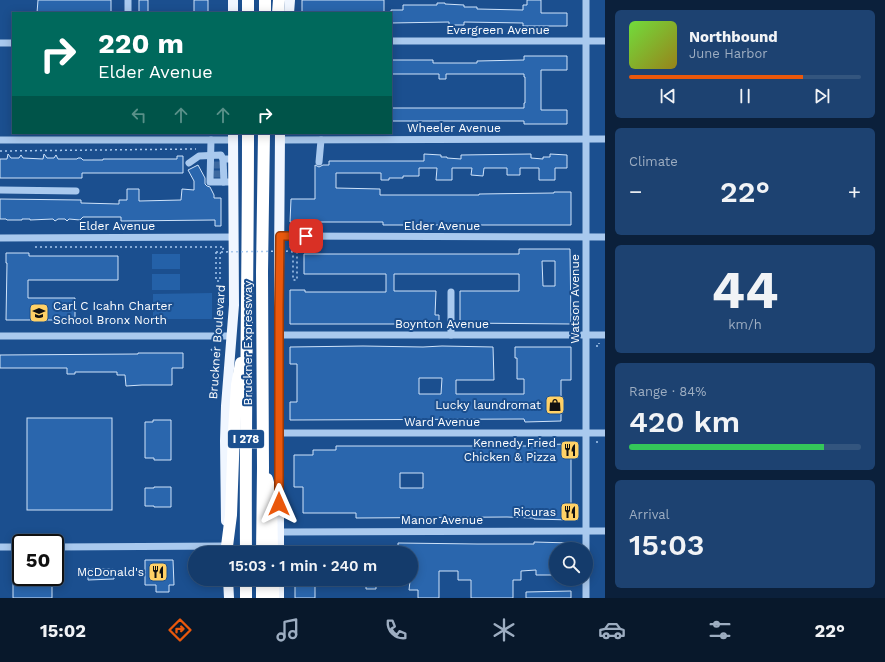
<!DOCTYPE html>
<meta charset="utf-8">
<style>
:root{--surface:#143b6b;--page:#1d4271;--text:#f1f3f6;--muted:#9dadc1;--line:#33557e;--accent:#ea580c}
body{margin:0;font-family:"Work Sans",sans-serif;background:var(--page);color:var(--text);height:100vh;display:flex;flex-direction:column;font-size:15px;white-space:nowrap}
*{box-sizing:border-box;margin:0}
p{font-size:13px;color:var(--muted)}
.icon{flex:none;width:22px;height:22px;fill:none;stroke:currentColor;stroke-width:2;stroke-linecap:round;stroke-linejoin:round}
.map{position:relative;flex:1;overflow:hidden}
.panel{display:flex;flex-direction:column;gap:10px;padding:10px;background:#0b203b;width:280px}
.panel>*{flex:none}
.banner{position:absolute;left:12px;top:12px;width:380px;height:122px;border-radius:0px;box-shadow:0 2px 10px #0003,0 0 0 1px var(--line);background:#00695c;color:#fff;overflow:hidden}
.fabs{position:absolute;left:549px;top:542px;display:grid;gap:8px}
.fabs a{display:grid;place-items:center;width:44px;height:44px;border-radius:50%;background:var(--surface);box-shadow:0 2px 10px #0003,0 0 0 1px var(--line);font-size:20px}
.speed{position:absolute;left:12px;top:534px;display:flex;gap:8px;font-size:20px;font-weight:700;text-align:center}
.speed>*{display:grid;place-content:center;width:52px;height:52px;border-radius:50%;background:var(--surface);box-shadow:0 2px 10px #0003,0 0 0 1px var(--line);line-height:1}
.speed .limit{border:2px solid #111;border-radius:6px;background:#fff;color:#111}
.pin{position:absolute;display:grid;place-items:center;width:34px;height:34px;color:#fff;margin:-17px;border-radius:8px;box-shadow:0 2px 6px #0006}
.me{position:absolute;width:44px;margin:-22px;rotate:0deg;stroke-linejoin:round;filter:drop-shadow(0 0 3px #0008)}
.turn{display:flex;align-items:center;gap:14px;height:84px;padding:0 20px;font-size:18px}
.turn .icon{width:52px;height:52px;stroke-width:2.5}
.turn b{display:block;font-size:28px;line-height:34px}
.lanes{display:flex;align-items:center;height:38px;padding:0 20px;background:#0003;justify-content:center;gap:20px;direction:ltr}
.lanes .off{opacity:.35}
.big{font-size:30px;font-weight:600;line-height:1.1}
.panel .card{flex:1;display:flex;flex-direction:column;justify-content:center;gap:6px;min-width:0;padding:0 14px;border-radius:6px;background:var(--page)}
.panel .dial{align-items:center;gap:0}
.dial b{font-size:52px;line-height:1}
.song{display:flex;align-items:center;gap:12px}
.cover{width:48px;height:48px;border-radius:6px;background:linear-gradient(135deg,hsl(100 70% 55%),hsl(50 70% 35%))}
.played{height:4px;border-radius:2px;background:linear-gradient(90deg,var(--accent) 75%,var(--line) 75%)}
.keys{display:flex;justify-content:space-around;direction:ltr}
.heat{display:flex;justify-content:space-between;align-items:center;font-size:22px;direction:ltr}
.charge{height:6px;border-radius:3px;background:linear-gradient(90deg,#34c759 84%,var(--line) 0)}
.trip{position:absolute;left:188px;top:546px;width:230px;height:40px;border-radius:20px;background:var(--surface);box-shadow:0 2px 10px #0003,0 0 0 1px var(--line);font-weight:600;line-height:40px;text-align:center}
.dock{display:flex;height:64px;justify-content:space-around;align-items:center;background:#08182b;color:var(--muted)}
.dock .icon{width:28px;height:28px}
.dock .current{color:var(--accent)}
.dock b{font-size:18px;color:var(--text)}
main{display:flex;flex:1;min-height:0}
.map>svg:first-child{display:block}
</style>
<main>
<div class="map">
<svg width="605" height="598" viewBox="0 0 605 598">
<rect width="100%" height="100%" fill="#1b4f8f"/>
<!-- green -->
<g fill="#2461a8">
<rect x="152" y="254" width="28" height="15"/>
<rect x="152" y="274" width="28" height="16"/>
<polygon points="212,293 212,319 153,319 153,294"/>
</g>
<!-- building -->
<g fill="#2a66ad" stroke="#cfe3fa" fill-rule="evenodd">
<polygon points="38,0 111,0 111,13 37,13"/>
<rect x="139" y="0" width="9" height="13"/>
<rect x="194" y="0" width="14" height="13"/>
<rect x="302" y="0" width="82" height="13"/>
<polygon points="527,0 541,0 541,13 567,13 567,26 523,26 523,23 464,22 464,25 449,25 449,22 391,23 391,10 403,10 403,5 437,5 437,3 445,3 445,4 464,5 464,7 477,7 477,9 523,10 523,5 527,5"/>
<polygon points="524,56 567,56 567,70 541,70 541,110 567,110 567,124 524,124 524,121 391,121 391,108 524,108 524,103 525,103 525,77 524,77 524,74 446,74 446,79 439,79 439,74 391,74 391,60 433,60 433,63 477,63 477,61 524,60"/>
<polygon points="8,154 11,158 19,158 21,155 23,158 43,159 44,154 47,158 54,158 56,155 58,159 77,159 78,158 81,158 83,160 103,160 103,159 177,159 177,156 183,156 183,173 82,173 82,178 0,178 0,159 7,159"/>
<polygon points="424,154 441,155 441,157 447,157 447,158 461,159 461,155 531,154 531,158 543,159 543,157 550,157 550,154 567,155 567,168 555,168 555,180 539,180 539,168 520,168 520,175 507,175 507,168 484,168 483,176 471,175 472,168 452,168 452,180 436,180 437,168 419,168 419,176 403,176 403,178 389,178 389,180 381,180 381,173 336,173 336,188 380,189 380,195 479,195 479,194 554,193 554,192 571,192 571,225 383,225 383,222 290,222 291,199 315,199 315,165 319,167 323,165 329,165 329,161 424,161"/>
<polygon points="198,165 205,178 205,184 207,186 210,187 214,195 214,198 221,198 221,226 215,226 215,220 121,221 121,217 83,217 80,220 69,219 67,221 65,219 58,219 55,221 53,219 30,220 30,219 22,219 22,220 7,220 6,219 0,219 0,199 81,200 81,203 119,204 119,200 127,200 127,189 139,189 139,201 181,200 182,189 194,190 194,181 188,170"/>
<path d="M519 249H570L571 324 460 323V291H519V274H394V291H436L435 315H439V324H290V290H305V292H386V274H304V254H519ZM542 261H555V286H543Z"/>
<polygon points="6,253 29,253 29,256 118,256 118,280 28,280 28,298 75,298 75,320 6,320 7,263 6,263"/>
<path d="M363 346 423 347 442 346 493 347 494 380H456V394H524V379H517V358H515V347H571V380H561V421L525 422 524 419 290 420V402H297V364H290V347ZM419 378H442L441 394H419Z"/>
<polygon points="138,353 183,353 183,368 172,368 172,385 142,385 126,386 125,375 117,375 117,372 75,372 75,374 67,374 67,368 0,368 0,355 138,354"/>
<rect x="27" y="418" width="85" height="92"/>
<polygon points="153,420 171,420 171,460 154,460 154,458 145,458 145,422 153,422"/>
<path d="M571 444V520L534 519V518L507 517 356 518V513H303V487H294V455H313V450H336V446H528V445ZM400 473H423V488H400Z"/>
<polygon points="154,487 171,487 171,507 154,507 154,506 145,506 145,488 154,488"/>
<polygon points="534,542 571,543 571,549 556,549 556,562 552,562 552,575 536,575 536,570 521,571 521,580 513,580 513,598 471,598 471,580 458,580 458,571 439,571 439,598 418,598 418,590 409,590 410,581 411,581 411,553 400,553 400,552 398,552 398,543 477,544 534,544"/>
<polygon points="13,552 21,552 21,577 52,577 52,598 13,598"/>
<polygon points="145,560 173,560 174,585 169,585 169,592 156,592 156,585 145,585"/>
<polygon points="88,569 114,569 114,579 88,580"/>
<rect x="295" y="579" width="20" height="19"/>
<polygon points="376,581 376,589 366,589 366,582"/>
<polygon points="571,591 571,598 526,598 526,592"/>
</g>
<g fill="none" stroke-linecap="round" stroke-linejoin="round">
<!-- minor-tunnel -->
<g stroke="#3d69a0" stroke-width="7" stroke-dasharray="7 3.5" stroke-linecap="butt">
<polyline points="214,165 222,165"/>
<polyline points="214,174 222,174"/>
</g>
<!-- path -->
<g stroke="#a9c9ee" stroke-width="1.5" stroke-dasharray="2 3" stroke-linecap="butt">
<polyline points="0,151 196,149"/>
<polyline points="290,246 293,255 293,280 297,280 297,251"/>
<polyline points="35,247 224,247 220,254 220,281 216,281 216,252"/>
<polyline points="596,346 599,346 599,343"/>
<polyline points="211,349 215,355"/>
<polyline points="596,442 599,442 599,440"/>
</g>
<!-- minor -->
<g stroke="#a9c9ee" stroke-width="7">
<polyline points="128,0 128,13"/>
<polyline points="586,0 586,598"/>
<polyline points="391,41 605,41"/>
<polyline points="0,43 13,43"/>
<polyline points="0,140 233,140"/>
<polyline points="211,140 210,182 234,182"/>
<polyline points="280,140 605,139"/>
<polyline points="223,159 224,182"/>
<polyline points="319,162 321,140"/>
<polyline points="189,163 199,156 221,155 223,159 233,159"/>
<polyline points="0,190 76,191"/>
<polyline points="280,236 605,237"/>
<polyline points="0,238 234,237"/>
<polyline points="451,292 451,335"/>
<polyline points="279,335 605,335"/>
<polyline points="0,336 232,336"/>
<polyline points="279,433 605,433"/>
<polyline points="279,532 605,531"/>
<polyline points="0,547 21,547"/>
<polyline points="55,547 227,546"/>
</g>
<!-- major -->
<g stroke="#f0f6ff" stroke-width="10">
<polyline points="233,0 233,13"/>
<polyline points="289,13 290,0"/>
<polyline points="226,521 225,441 226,406 234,305 233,133"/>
<polyline points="279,553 279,270 280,133"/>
<polyline points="228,579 229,598"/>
<polyline points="279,598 279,579"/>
</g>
<!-- highway -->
<g stroke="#fff" stroke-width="12">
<polyline points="265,0 265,13"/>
<polyline points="248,13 248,0"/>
<polyline points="278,13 279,0"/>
<polyline points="267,479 271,494 272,553"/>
<polyline points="227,546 231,515 234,431 237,385 241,363"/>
<path d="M246 553C245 413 248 273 248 133"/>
<polyline points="262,553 263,468 262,272 264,133"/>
<polyline points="246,579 246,598"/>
<polyline points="273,579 273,598"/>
<polyline points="262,598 262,579"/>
</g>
<!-- path-bridge -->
<polyline stroke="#a9c9ee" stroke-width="1.5" stroke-dasharray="2 3" stroke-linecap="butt" points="216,252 297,251"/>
</g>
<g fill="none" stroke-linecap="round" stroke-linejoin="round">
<defs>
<polyline id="route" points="279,504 279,308 280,236 306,236"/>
</defs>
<!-- route casing -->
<use href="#route" stroke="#983908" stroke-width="10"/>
<!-- route -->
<use href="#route" stroke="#ea580c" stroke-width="7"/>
</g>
<!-- icons -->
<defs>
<symbol id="school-square" viewBox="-11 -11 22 22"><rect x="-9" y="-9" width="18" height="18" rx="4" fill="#ffd166" stroke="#1b4f8f"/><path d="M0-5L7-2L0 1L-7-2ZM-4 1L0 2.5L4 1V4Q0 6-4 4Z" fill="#111"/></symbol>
<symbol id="shop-square" viewBox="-11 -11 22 22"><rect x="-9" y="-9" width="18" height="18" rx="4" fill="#ffd166" stroke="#1b4f8f"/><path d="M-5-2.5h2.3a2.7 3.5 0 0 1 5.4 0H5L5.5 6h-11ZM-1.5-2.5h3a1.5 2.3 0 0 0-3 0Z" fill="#111"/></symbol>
<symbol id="restaurant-square" viewBox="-11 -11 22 22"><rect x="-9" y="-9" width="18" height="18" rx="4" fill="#ffd166" stroke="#1b4f8f"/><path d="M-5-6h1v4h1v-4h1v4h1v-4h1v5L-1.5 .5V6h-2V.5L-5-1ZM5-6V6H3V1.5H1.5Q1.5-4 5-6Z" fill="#111"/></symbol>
</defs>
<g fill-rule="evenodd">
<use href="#school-square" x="28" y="302" width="22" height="22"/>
<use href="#shop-square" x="544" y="394" width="22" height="22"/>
<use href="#restaurant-square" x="559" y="439" width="22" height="22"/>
<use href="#restaurant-square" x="559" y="501" width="22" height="22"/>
<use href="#restaurant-square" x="147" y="561" width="22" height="22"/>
</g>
<g text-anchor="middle" stroke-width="4" stroke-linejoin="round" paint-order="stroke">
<!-- shield labels -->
<rect fill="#1b4f8f" stroke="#bbcadd" stroke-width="1" x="228" y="430" width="36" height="18" rx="3"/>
<g font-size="11" font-weight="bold" fill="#fff">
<text x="246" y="443">I 278</text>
</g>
<!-- street labels -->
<g font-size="12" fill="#fff" stroke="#1b4f8f">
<text x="498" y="34">Evergreen Avenue</text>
<text x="454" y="132">Wheeler Avenue</text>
<text x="117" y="230">Elder Avenue</text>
<text x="442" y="230">Elder Avenue</text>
<text transform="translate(575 299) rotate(-90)" y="4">Watson Avenue</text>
<text x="442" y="328">Boynton Avenue</text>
<text transform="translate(217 342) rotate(-86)" y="4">Bruckner Boulevard</text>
<text transform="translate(248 343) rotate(-90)" y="4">Bruckner Expressway</text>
<text x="442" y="426">Ward Avenue</text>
<text x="442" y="524">Manor Avenue</text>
</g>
<!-- poi labels -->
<g font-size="12" fill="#fff" stroke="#1b4f8f" text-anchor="end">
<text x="53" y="310" text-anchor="start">Carl C Icahn Charter<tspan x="53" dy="14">School Bronx North</tspan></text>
<text x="541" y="409">Lucky laundromat</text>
<text x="556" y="447">Kennedy Fried<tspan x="556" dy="14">Chicken &amp; Pizza</tspan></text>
<text x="556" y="516">Ricuras</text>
<text x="144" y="576">McDonald's</text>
</g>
</g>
</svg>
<div class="fabs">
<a><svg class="icon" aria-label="search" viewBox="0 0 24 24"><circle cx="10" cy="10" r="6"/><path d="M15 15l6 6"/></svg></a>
</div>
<div class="speed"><div class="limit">50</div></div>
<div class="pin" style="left:306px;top:236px;background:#d93025"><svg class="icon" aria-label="arrive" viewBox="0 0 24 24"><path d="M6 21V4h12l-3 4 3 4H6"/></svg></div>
<svg class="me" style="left:279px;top:504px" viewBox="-20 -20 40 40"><path d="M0-17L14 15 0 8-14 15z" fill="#ea580c" stroke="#fff" stroke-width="4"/></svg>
<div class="trip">15:03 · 1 min · 240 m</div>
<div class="banner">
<div class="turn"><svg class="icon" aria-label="right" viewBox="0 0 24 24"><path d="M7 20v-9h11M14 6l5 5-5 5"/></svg><div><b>220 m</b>Elder Avenue</div></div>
<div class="lanes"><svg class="icon off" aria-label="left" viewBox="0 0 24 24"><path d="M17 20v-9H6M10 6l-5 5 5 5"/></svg><svg class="icon off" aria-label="ahead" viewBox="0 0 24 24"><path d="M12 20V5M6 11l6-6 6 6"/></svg><svg class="icon off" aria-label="ahead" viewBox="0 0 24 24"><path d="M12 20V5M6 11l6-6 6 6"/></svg><svg class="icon" aria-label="right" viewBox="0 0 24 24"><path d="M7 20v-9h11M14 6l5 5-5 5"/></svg></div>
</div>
</div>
<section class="panel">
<div class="card">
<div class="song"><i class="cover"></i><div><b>Northbound</b><p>June Harbor</p></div></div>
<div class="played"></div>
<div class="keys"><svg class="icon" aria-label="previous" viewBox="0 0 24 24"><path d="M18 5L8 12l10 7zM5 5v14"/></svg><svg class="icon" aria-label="pause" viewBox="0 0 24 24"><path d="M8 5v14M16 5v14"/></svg><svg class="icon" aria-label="next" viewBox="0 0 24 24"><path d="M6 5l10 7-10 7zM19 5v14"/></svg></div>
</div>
<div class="card"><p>Climate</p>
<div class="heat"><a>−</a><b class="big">22°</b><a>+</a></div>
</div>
<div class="card dial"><b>44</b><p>km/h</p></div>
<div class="card"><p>Range · 84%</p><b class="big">420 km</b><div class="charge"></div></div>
<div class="card"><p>Arrival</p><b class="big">15:03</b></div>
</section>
</main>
<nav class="dock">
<b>15:02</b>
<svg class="icon current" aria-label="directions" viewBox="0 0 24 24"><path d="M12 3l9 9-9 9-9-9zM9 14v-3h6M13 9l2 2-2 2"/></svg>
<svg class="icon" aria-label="music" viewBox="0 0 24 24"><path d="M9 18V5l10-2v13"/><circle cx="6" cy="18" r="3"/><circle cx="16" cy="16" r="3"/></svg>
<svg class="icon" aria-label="phone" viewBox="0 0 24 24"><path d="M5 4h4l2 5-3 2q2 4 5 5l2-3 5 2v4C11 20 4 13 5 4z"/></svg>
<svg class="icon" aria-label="climate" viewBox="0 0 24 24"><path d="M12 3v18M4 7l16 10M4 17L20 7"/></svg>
<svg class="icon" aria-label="car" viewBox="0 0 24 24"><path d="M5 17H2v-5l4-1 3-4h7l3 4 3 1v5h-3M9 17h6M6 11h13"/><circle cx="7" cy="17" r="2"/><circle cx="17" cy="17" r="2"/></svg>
<svg class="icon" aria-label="filters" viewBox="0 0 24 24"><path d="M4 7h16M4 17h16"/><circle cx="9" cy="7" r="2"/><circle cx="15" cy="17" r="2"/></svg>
<b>22°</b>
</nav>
